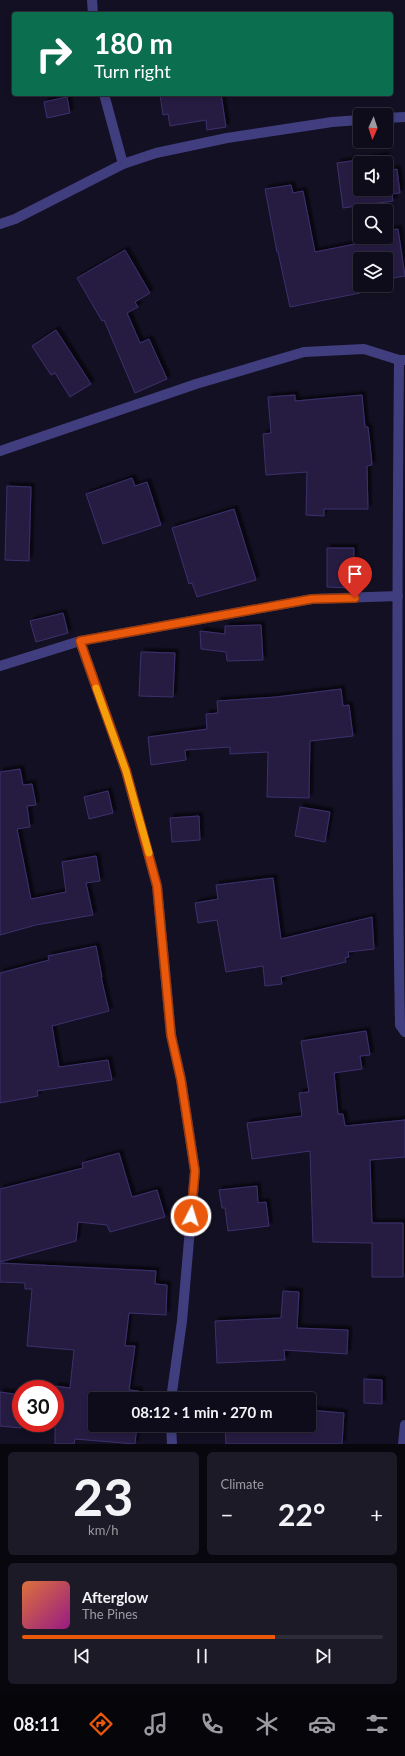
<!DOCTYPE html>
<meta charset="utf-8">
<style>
:root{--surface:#0e0c1a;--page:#1c1a27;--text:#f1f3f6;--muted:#9b9ba2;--line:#2e2c39;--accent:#ea580c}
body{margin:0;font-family:Lato,sans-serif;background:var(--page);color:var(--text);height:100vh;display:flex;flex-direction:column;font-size:15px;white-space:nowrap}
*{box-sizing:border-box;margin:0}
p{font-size:13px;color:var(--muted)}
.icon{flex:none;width:22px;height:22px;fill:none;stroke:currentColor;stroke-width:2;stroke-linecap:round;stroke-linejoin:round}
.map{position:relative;height:1444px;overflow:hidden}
.drawer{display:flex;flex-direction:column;gap:8px;padding:8px;background:#08070e;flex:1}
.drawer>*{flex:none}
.guide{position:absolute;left:12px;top:12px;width:381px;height:84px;border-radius:4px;box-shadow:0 2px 6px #0003,0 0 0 1px var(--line);background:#0b6e4f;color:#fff;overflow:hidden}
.needle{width:26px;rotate:183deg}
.controls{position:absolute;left:353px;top:108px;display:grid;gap:8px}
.controls a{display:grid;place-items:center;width:40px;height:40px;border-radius:4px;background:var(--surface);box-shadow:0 2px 6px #0003,0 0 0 1px var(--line);font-size:20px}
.speed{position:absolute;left:12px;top:1380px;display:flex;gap:8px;font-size:20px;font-weight:700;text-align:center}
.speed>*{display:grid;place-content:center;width:52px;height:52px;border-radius:50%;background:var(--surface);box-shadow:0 2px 6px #0003,0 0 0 1px var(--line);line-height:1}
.speed .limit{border:6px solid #d22;background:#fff;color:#111}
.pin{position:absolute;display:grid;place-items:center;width:34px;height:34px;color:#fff;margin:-41px -17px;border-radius:50% 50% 50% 0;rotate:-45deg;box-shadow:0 0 4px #0007}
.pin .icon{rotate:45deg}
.me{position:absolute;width:44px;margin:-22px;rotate:5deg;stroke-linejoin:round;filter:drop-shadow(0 0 3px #0008)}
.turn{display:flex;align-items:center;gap:14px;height:84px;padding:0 16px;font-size:18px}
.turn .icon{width:52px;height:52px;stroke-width:2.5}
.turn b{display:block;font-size:28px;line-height:34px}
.big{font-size:30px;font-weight:700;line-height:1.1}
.drawer .card{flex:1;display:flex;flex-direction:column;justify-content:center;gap:6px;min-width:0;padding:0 14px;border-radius:6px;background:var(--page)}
.drawer .dial{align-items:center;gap:0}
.dial b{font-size:52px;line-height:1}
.song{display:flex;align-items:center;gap:12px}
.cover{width:48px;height:48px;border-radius:6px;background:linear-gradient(135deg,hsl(20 70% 55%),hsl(310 70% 35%))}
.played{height:4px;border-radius:2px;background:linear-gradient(90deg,var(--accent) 70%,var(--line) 70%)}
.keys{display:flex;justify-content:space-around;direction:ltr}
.heat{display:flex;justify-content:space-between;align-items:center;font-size:22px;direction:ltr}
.drawer .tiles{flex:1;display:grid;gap:8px;grid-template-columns:1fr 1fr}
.card:last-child{grid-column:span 2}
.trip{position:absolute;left:88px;top:1392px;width:228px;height:40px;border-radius:4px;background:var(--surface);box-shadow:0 2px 6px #0003,0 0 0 1px var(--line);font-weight:700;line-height:40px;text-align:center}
.dock{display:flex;height:64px;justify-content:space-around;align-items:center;background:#06050a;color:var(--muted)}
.dock .icon{width:28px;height:28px}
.dock .selected{color:var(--accent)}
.dock b{font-size:18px;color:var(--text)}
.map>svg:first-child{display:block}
</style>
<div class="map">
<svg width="405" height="1444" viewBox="0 0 405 1444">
<defs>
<filter id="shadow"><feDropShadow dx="3.5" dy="-3.5" stdDeviation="1" flood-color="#0009"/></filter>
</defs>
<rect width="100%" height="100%" fill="#131023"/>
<!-- building -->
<g fill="#251d43" stroke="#3d316d" filter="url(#shadow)">
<polygon points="160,94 221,94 226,127 207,130 206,120 170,126 168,114 163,115"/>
<polygon points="67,97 70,113 47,118 44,102"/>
<polygon points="385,156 386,163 360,163 360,189 386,189 386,164 387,171 397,169 400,193 392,194 393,201 343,208 337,163"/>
<polygon points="291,185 293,193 303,191 315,252 355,244 354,238 386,237 386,231 398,229 405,276 386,279 386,259 360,259 360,293 290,307 278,252 277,252 265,189"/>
<polygon points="125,250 150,293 135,302 138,307 127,313 140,343 149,339 167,379 135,393 104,320 102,321 77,278"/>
<polygon points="56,330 91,384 70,397 55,373 51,375 32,346"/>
<polygon points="295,395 295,401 362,395 365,427 368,427 370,444 372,465 367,466 368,509 324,509 324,516 306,515 307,472 266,475 263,434 271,433 268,397"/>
<polygon points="132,478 135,486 147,482 161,525 103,544 86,494"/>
<polygon points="7,486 31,487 29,561 5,560"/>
<polygon points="234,509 256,580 197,597 192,583 189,584 172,528"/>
<polygon points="327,548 354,548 353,588 327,587"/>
<polygon points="63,613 68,633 36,642 30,621"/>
<polygon points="261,625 263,660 227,661 226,652 201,649 200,631 225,634 225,626"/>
<polygon points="141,652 175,653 173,697 139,696"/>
<polygon points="341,689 343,706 349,705 353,736 310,741 309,798 267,797 268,752 230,754 230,747 185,750 186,760 151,765 148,737 207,729 206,714 218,713 217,701 276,697"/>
<polygon points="20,769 23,785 32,784 36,805 27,806 30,827 17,829 31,899 66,892 62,862 96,856 100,881 86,883 93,915 36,925 0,935 0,772"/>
<polygon points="108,791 113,813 89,819 84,797"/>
<polygon points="300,807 330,812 325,842 295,836"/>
<polygon points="199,816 200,840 172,842 170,818"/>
<polygon points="273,878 281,939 372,917 374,949 348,952 349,957 345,958 346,962 281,977 282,984 265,986 263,966 226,972 217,920 198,923 195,903 218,899 216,885"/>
<polygon points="96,946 102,977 101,977 109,1011 52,1026 59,1067 108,1060 112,1080 37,1091 38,1096 0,1103 0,973 49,960 48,956"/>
<polygon points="366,1031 370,1055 360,1056 362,1069 334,1073 338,1114 343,1114 345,1126 405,1120 405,1157 370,1160 372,1223 403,1223 403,1277 372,1277 372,1243 313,1242 310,1151 252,1159 247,1123 302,1116 299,1093 309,1092 301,1041"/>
<polygon points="119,1153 132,1197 157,1190 165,1217 110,1232 107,1225 78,1222 76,1241 0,1262 0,1189 83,1168 82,1163"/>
<polygon points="257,1186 258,1203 266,1202 269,1226 228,1231 225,1208 222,1208 219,1190"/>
<polygon points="0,1263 156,1271 155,1284 167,1285 166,1315 129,1313 125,1346 135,1346 129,1390 139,1391 139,1399 95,1399 95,1425 137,1425 135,1444 75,1439 74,1444 55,1444 55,1386 70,1388 74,1350 27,1346 32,1289 25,1289 25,1283 0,1282"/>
<polygon points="283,1291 299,1292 297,1328 348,1330 347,1354 284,1350 285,1360 217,1363 215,1321 281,1318"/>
<polygon points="364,1379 382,1380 382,1404 364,1403"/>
<polygon points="0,1392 21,1395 21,1428 0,1426"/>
<polygon points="309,1410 344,1413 342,1444 226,1444 225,1425 309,1425"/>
</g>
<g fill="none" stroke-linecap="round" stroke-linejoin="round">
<!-- minor -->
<g stroke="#413e7f" stroke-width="10">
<polyline points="92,0 93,14"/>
<polyline points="104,94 123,164"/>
<polyline points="386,118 405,117"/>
<polyline points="0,224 15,219 123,164 156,153 227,138 332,122 360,120"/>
<path d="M399 360C397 581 396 803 400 1025L405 1032"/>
<polyline points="0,451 196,384 304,352 364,349 399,360 405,360"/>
<polyline points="80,641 126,771 157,886 171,1035 181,1079 195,1171 182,1321 171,1399"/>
<polyline points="0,666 80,641 312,599 398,596"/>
<polyline points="171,1425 172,1444"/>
<polyline points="403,1444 405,1425"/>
</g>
</g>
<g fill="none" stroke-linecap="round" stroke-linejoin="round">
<defs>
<polyline id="route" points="191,1216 195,1171 181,1080 171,1035 157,886 126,771 80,641 312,599 355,598"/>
</defs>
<!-- route casing -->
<use href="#route" stroke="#983908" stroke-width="10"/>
<!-- route -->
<use href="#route" stroke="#ea580c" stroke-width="7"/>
<!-- slow -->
<polyline stroke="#f59e0b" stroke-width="7" points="96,688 126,771 149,853"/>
</g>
</svg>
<div class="controls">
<a><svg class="needle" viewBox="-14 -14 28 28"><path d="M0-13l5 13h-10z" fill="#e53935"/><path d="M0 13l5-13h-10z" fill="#9b9ba2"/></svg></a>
<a><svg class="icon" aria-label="sound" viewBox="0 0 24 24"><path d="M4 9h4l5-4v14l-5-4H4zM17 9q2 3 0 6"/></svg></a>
<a><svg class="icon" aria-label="search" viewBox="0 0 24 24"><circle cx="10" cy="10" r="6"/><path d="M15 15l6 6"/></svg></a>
<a><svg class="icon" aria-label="layers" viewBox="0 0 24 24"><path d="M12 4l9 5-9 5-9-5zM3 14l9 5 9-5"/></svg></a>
</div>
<div class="speed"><div class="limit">30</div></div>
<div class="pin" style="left:355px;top:598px;background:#d93025"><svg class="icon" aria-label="arrive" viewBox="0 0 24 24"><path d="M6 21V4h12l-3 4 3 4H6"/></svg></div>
<svg class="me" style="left:191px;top:1216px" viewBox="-20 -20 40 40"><circle r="17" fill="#ea580c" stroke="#fff" stroke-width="3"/><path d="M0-11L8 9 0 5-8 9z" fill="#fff"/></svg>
<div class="trip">08:12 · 1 min · 270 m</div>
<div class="guide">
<div class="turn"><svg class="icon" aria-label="right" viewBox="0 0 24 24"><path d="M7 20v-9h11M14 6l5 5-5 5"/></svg><div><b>180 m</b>Turn right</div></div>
</div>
</div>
<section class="drawer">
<div class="tiles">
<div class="card dial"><b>23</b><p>km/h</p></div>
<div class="card"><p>Climate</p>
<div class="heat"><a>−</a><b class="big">22°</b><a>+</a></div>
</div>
<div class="card">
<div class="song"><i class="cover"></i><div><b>Afterglow</b><p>The Pines</p></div></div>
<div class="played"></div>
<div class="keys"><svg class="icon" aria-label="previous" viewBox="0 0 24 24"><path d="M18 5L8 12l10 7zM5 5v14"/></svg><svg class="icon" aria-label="pause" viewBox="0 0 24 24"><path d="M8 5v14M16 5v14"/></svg><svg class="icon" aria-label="next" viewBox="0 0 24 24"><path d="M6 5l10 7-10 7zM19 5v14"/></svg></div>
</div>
</div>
</section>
<nav class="dock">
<b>08:11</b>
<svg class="icon selected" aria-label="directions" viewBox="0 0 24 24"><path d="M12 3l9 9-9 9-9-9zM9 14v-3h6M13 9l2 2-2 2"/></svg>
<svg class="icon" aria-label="music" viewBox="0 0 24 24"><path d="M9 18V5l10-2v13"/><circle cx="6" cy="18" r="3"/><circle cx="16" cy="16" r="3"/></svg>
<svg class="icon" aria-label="phone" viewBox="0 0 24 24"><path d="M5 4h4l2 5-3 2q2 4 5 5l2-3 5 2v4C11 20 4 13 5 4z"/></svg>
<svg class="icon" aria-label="climate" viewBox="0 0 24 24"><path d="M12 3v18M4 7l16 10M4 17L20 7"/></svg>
<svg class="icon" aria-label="car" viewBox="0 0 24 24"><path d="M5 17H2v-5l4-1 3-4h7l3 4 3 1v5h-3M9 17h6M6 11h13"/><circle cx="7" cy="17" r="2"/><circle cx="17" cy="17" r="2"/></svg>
<svg class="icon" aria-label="filters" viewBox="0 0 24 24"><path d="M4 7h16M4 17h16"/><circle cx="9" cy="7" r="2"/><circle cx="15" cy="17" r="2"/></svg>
</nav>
